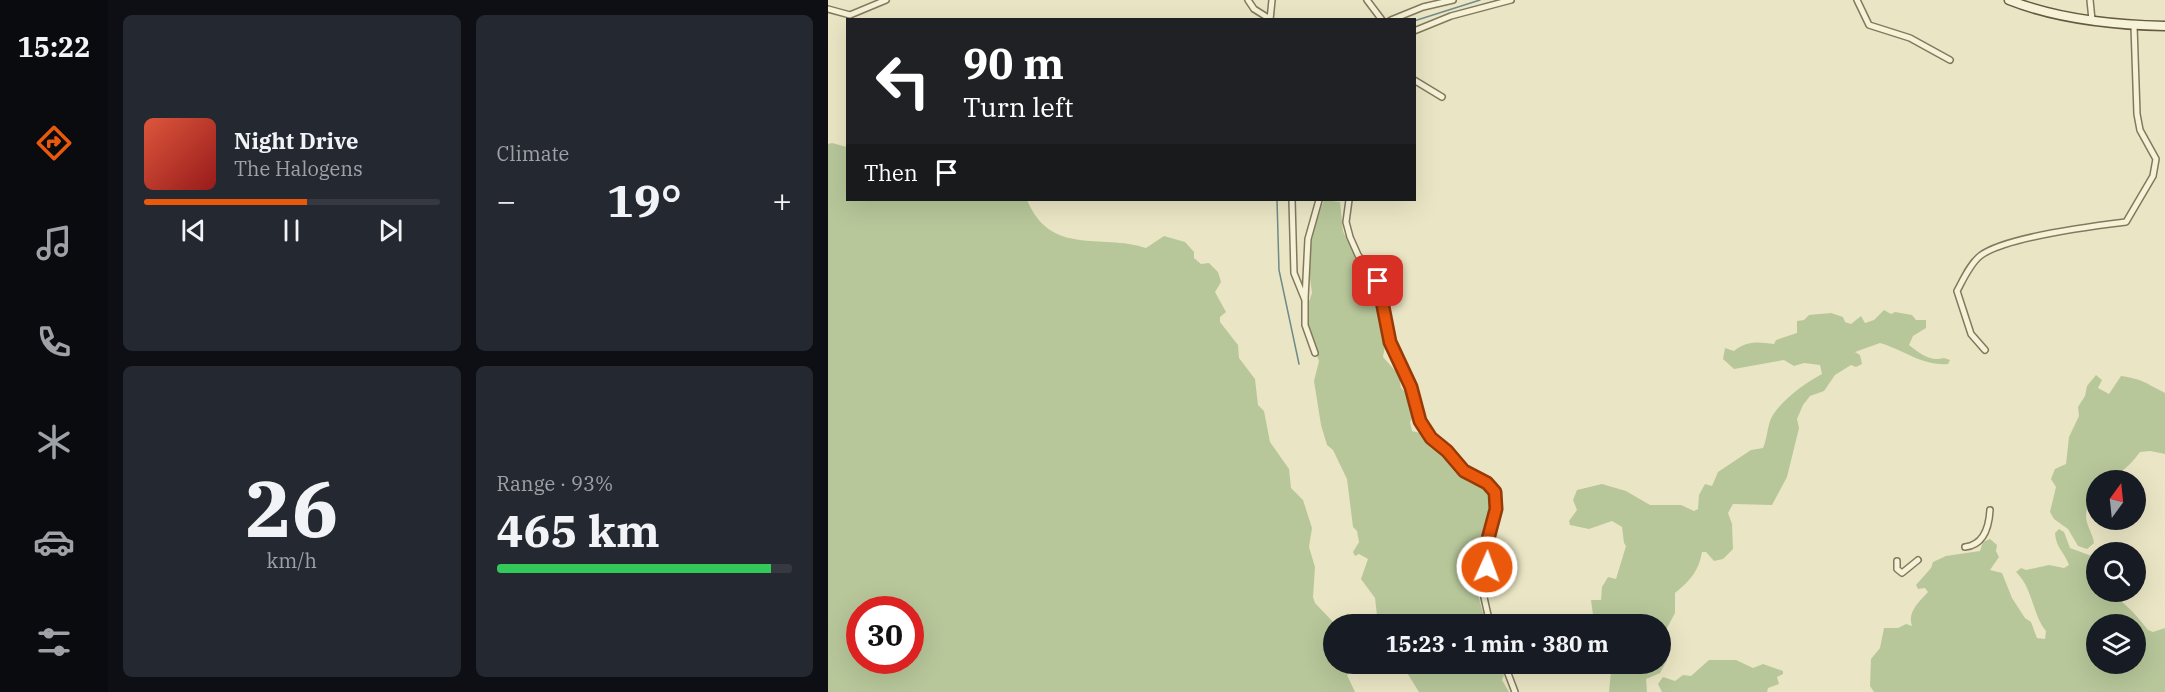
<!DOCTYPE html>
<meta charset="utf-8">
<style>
:root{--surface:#171b24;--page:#242831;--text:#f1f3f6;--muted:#9ea1a6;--line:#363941;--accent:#ea580c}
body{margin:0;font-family:"IBM Plex Serif",serif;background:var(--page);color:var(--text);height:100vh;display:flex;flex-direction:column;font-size:22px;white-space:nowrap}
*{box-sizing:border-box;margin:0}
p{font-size:20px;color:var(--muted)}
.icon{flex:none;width:33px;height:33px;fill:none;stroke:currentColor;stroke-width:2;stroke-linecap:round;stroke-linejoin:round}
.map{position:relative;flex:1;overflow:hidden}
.details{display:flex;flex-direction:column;gap:15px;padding:15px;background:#0d0f14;width:720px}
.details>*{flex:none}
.hud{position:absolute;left:18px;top:18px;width:570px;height:183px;border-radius:0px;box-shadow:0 6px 24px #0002;background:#202124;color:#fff;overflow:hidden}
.needle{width:39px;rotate:15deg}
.controls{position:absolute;left:1258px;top:470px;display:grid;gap:12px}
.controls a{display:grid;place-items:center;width:60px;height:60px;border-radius:50%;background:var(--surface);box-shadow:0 6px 24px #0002;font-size:30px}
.speed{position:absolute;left:18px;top:596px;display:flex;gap:12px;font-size:30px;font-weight:700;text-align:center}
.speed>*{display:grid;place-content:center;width:78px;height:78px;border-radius:50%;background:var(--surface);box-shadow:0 6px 24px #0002;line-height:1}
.speed .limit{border:9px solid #d22;background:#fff;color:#111}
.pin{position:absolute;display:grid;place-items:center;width:51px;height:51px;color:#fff;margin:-26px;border-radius:12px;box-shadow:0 3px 9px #0006}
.me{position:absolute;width:66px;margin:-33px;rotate:2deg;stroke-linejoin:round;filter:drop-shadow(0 0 4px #0008)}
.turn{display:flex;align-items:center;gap:21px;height:126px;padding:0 18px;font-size:27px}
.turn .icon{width:78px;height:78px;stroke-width:2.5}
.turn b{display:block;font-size:42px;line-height:51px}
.then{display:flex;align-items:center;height:57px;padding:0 18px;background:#0003;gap:12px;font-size:22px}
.big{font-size:45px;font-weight:700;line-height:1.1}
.details .tile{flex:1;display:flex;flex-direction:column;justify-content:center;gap:9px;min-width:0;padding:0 21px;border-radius:9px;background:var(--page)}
.details .dial{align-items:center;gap:0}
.dial b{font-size:78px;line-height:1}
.song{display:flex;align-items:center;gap:18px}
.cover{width:72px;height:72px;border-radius:9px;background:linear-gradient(135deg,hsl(10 70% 55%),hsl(0 70% 35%))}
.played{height:6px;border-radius:3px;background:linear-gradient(90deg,var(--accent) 55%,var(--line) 55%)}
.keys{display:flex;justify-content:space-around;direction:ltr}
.heat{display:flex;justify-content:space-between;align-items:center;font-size:33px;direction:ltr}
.charge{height:9px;border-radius:4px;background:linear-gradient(90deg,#34c759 93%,var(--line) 0)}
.details .tiles{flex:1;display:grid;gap:15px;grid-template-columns:repeat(2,1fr)}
.trip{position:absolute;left:495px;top:614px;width:348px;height:60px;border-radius:30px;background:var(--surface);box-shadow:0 6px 24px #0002;font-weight:700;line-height:60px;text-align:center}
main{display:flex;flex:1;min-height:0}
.menu{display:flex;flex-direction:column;width:108px;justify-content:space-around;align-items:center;background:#090b0e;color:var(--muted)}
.menu .icon{width:42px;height:42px}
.menu .current{color:var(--accent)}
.menu b{font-size:27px;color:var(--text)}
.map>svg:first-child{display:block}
</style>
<main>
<nav class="menu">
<b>15:22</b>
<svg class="icon current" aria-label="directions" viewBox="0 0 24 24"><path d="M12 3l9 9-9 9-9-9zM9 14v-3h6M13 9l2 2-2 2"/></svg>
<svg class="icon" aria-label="music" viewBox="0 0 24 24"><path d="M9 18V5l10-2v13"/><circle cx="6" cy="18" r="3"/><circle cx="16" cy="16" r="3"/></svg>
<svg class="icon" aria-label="phone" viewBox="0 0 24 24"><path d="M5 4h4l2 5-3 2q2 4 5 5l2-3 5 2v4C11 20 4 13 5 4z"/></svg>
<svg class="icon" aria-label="climate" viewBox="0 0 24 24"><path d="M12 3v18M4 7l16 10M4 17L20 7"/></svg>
<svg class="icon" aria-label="car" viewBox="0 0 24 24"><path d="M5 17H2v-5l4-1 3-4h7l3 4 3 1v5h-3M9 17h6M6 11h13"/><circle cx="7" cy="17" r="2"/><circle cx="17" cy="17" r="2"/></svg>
<svg class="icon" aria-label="filters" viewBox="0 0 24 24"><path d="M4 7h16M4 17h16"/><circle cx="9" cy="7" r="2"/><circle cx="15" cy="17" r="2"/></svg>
</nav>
<section class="details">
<div class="tiles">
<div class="tile">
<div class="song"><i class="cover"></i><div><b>Night Drive</b><p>The Halogens</p></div></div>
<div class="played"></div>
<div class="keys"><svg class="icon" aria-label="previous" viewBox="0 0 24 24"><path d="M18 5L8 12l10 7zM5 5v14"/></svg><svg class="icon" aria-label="pause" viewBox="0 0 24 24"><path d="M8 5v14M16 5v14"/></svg><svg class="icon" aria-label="next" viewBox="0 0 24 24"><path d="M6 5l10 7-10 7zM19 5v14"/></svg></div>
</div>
<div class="tile"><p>Climate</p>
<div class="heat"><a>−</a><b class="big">19°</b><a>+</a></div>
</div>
<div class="tile dial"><b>26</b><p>km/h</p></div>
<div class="tile"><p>Range · 93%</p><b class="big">465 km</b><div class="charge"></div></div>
</div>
</section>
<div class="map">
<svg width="1337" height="692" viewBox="0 0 1337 692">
<rect width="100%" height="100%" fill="#eae6c5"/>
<!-- green -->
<g fill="#b8c79a" fill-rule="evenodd">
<path d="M4 143 19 147 20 200H199C223 257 272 233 318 248L336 236 357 242 366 252V258L373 264 381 263 390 272 393 282 387 292 398 312 392 317V322L410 345 411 358 427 379 430 405 436 411 442 442 461 469 463 488 475 500 484 528 481 547 487 567 485 597 487 603 507 624 506 663H528L519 675 527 692H0V144ZM32 609H82V660H32Z"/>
<path d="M496 200 512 202 515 231 528 259 527 266 546 287 558 341 555 357 571 375 573 388 579 393 586 415 582 422 584 431 596 434 603 448 618 454C622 476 643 485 661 489L666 499 665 512 656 529 658 560 650 595 658 624H550L547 598 533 579 540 559 531 554 527 556 525 552 531 542 529 531 525 527 519 479 505 450 499 445 493 425 486 381 491 361 478 327 479 307 484 293 480 264 486 227Z"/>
<path d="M1056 310 1063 314 1067 312 1084 315 1088 320H1098V328L1085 336 1081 345C1091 353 1102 362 1116 358L1122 360 1120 364C1094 366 1076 350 1052 343L1027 352 1032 355 1034 364 1028 367 1023 365 1007 375 996 391 982 396 975 405 969 419 971 428 959 477 944 505 905 504 900 513 904 524 905 549 895 559 886 561 878 552H874C871 570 863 580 847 593V613L839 628 841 638 836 642 839 660 832 673 818 679 819 692H781L783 671 787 663H832V624H782L765 615 763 600H773L774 587 780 577 788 579 798 546 796 543 794 527 784 521 761 529 742 525 741 521 749 510 745 500 749 490 774 484 798 491 822 505H853L866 511 870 509 871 495 877 484 884 486 890 472 923 450 935 448C939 439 939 430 942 421 948 404 978 382 994 374L992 365 976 363 966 366 956 360 906 369 895 359 897 348 906 351C919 340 931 342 946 344L948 340 969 333V321L976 320 981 315 1003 313 1015 317 1017 322 1023 324 1033 316 1037 323 1046 320Z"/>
<path d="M1268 375 1274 380 1270 388 1281 394 1293 376C1315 379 1319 384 1337 393V454L1322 451 1312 452C1302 466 1287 480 1269 480 1269 494 1258 502 1258 516 1258 525 1265 534 1266 543L1259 549 1250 546 1240 529 1226 519 1222 512 1228 487 1223 479 1227 469 1238 464 1241 437 1251 416 1250 407 1257 396 1259 386Z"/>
<path d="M1231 529 1236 532 1242 548 1269 558V591C1289 591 1308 615 1320 630L1325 632 1337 628V692H1046L1042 686 1043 659 1052 648 1056 628H1070L1078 624 1084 626C1079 612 1091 602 1100 592L1097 588 1090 589 1088 585 1103 568 1105 562 1118 556 1152 551 1155 542 1162 539 1169 545 1168 551 1171 557 1162 570 1174 573 1184 598 1197 618 1203 622 1209 638 1217 639 1218 631C1204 614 1205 588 1188 572L1193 568 1198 570 1221 565 1236 568 1241 565C1236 551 1228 548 1227 533ZM1269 624H1308V663H1269Z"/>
<polygon points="881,660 908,660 925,668 935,664 955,671 955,674 949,677 951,684 940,688 939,692 834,692 830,684 835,677 847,681 855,675 863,676"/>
<polygon points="573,663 672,663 676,675 674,680 681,692 591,692"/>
</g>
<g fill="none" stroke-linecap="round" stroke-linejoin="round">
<!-- stream -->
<g stroke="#6e8b89" stroke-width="1.5">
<polyline points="586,21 652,0"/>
<polyline points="449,200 451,270 471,364"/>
</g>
<defs>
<g id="street">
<polyline points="420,0 426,9 442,19"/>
<polyline points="539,0 554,20"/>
<polyline points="1029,0 1041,25 1082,38 1122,60"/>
<polyline points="1262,0 1264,20"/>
<polyline points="0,9 22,15 58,0"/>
<polyline points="442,20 444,0"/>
<polyline points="563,20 595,7 625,0"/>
<polyline points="586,31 623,16 683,0"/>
<polyline points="586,80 614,97"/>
<polyline points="464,200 466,273 477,300 477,325 487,353"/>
<polyline points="521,200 518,222 522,237 530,255 553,287 562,342 583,386 592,421 603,438 619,451 636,471 647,479 659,483 667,492 668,509 660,539 655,593 662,624"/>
<polyline points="477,299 480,239 491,200"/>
<path d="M1157 350 1143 334 1129 291C1135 280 1142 264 1152 256 1176 237 1265 226 1298 222L1325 176 1328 159 1312 130 1309 114 1306 26"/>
<path d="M1137 547C1156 545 1161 527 1162 510"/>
<polyline points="1069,561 1069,569 1074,573 1090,560"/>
<polyline points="676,663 687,692"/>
</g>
<path id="secondary" d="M1181 0C1229 19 1286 25 1337 26"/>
</defs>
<!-- street casing -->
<use href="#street" stroke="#83785d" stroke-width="8"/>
<!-- secondary casing -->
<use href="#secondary" stroke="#655940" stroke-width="11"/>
<!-- street -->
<use href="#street" stroke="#f5f2d7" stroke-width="5"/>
<!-- secondary -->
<use href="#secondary" stroke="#f5f2d7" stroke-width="8"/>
</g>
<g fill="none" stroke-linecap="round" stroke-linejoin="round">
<defs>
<polyline id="route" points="550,281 562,342 583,387 592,421 603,438 619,451 636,471 659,483 667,492 668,509 660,539 659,567"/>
</defs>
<!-- route casing -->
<use href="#route" stroke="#983908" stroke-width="15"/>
<!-- route -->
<use href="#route" stroke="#ea580c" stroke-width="10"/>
</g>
</svg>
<div class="controls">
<a><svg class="needle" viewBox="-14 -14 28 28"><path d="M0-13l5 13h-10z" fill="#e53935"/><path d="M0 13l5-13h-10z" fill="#9ea1a6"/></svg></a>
<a><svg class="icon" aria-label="search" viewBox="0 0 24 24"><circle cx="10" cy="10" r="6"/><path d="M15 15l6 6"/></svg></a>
<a><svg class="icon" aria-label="layers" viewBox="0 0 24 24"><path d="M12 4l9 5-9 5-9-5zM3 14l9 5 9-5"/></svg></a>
</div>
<div class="speed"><div class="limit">30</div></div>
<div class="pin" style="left:550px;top:281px;background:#d93025"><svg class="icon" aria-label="arrive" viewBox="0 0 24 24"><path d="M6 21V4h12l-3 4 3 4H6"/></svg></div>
<svg class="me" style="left:659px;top:567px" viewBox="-20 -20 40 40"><circle r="17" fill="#ea580c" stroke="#fff" stroke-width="3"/><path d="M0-11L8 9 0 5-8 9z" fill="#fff"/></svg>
<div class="trip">15:23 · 1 min · 380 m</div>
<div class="hud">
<div class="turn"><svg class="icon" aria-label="left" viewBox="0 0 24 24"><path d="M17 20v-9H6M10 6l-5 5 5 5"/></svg><div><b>90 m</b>Turn left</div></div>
<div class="then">Then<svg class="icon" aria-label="arrive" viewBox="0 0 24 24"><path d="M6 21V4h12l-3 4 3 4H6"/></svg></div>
</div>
</div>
</main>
